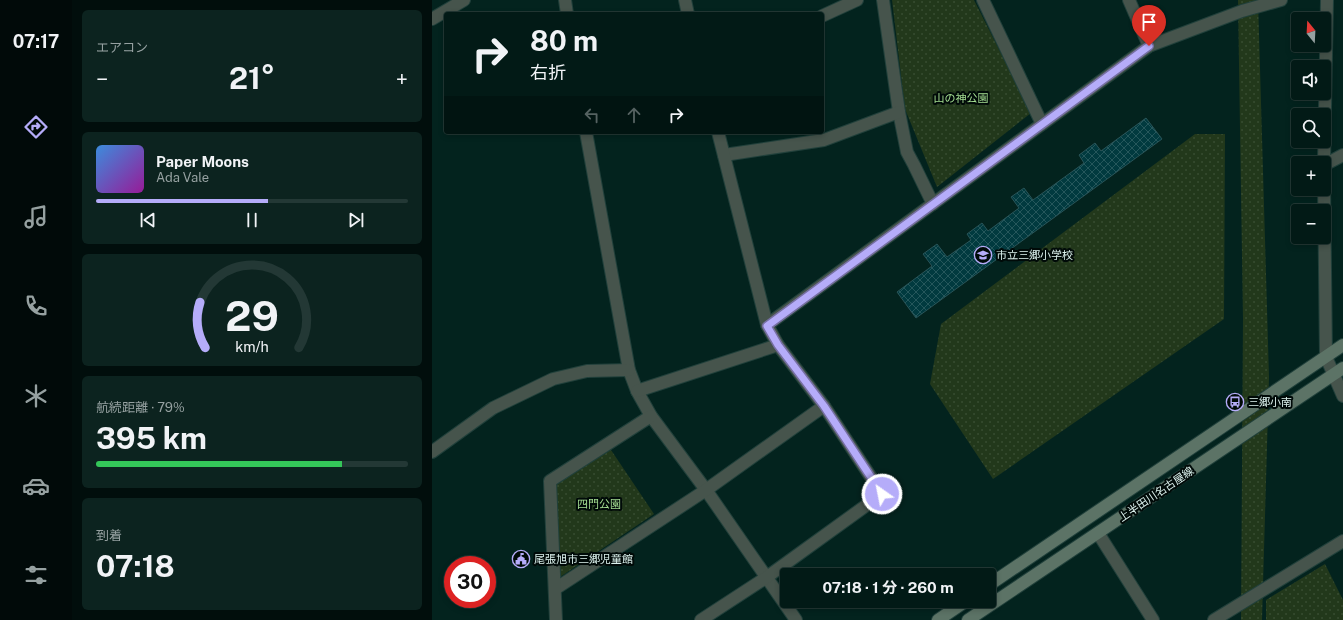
<!DOCTYPE html>
<html lang="ja">
<meta charset="utf-8">
<style>
:root{--surface:#021a16;--page:#0c231f;--text:#f1f3f6;--muted:#96a1a1;--line:#233835;--accent:#b5acf9}
body{margin:0;font-family:"Public Sans","Noto Sans JP",sans-serif;background:var(--page);color:var(--text);height:100vh;display:flex;flex-direction:column;font-size:15px;white-space:nowrap}
*{box-sizing:border-box;margin:0}
p{font-size:13px;color:var(--muted)}
.icon{flex:none;width:22px;height:22px;fill:none;stroke:currentColor;stroke-width:2;stroke-linecap:round;stroke-linejoin:round}
.map{position:relative;flex:1;overflow:hidden}
.panel{display:flex;flex-direction:column;gap:10px;padding:10px;background:#010e0c;width:360px}
.panel>*{flex:none}
.top-card{position:absolute;left:12px;top:12px;width:380px;height:122px;border-radius:4px;box-shadow:0 2px 6px #0003,0 0 0 1px var(--line);background:#021a16;color:var(--text);overflow:hidden}
.needle{width:26px;rotate:342deg}
.controls{position:absolute;left:859px;top:12px;display:grid;gap:8px}
.controls a{display:grid;place-items:center;width:40px;height:40px;border-radius:4px;background:var(--surface);box-shadow:0 2px 6px #0003,0 0 0 1px var(--line);font-size:20px}
.speed{position:absolute;left:12px;top:556px;display:flex;gap:8px;font-size:20px;font-weight:700;text-align:center}
.speed>*{display:grid;place-content:center;width:52px;height:52px;border-radius:50%;background:var(--surface);box-shadow:0 2px 6px #0003,0 0 0 1px var(--line);line-height:1}
.speed .limit{border:6px solid #d22;background:#fff;color:#111}
.pin{position:absolute;display:grid;place-items:center;width:34px;height:34px;color:#fff;margin:-41px -17px;border-radius:50% 50% 50% 0;rotate:-45deg;box-shadow:0 0 4px #0007}
.pin .icon{rotate:45deg}
.me{position:absolute;width:44px;margin:-22px;rotate:327deg;stroke-linejoin:round;filter:drop-shadow(0 0 3px #0008)}
.turn{display:flex;align-items:center;gap:14px;height:84px;padding:0 20px;font-size:18px}
.turn .icon{width:52px;height:52px;stroke-width:2.5}
.turn b{display:block;font-size:28px;line-height:34px}
.lanes{display:flex;align-items:center;height:38px;padding:0 20px;background:#0003;justify-content:center;gap:20px;direction:ltr}
.lanes .off{opacity:.35}
.big{font-size:30px;font-weight:700;line-height:1.1}
.panel .card{flex:1;display:flex;flex-direction:column;justify-content:center;gap:6px;min-width:0;padding:0 14px;border-radius:6px;background:var(--page)}
.panel .dial{align-items:center;gap:0}
.dial svg{height:104px;overflow:visible;fill:none;stroke:var(--line);stroke-width:7;stroke-linecap:round;text-anchor:middle}
.dial text{fill:var(--text);stroke:none}
.song{display:flex;align-items:center;gap:12px}
.cover{width:48px;height:48px;border-radius:6px;background:linear-gradient(135deg,hsl(210 70% 55%),hsl(300 70% 35%))}
.played{height:4px;border-radius:2px;background:linear-gradient(90deg,var(--accent) 55%,var(--line) 55%)}
.keys{display:flex;justify-content:space-around;direction:ltr}
.heat{display:flex;justify-content:space-between;align-items:center;font-size:22px;direction:ltr}
.charge{height:6px;border-radius:3px;background:linear-gradient(90deg,#34c759 79%,var(--line) 0)}
.trip{position:absolute;left:348px;top:568px;width:216px;height:40px;border-radius:4px;background:var(--surface);box-shadow:0 2px 6px #0003,0 0 0 1px var(--line);font-weight:700;line-height:40px;text-align:center}
main{display:flex;flex:1;min-height:0}
.tab-bar{display:flex;flex-direction:column;width:72px;justify-content:space-around;align-items:center;background:#010a09;color:var(--muted)}
.tab-bar .icon{width:28px;height:28px}
.tab-bar .active{color:var(--accent)}
.tab-bar b{font-size:18px;color:var(--text)}
.map>svg:first-child{display:block}
</style>
<main>
<nav class="tab-bar">
<b>07:17</b>
<svg class="icon active" aria-label="directions" viewBox="0 0 24 24"><path d="M12 3l9 9-9 9-9-9zM9 14v-3h6M13 9l2 2-2 2"/></svg>
<svg class="icon" aria-label="music" viewBox="0 0 24 24"><path d="M9 18V5l10-2v13"/><circle cx="6" cy="18" r="3"/><circle cx="16" cy="16" r="3"/></svg>
<svg class="icon" aria-label="phone" viewBox="0 0 24 24"><path d="M5 4h4l2 5-3 2q2 4 5 5l2-3 5 2v4C11 20 4 13 5 4z"/></svg>
<svg class="icon" aria-label="climate" viewBox="0 0 24 24"><path d="M12 3v18M4 7l16 10M4 17L20 7"/></svg>
<svg class="icon" aria-label="car" viewBox="0 0 24 24"><path d="M5 17H2v-5l4-1 3-4h7l3 4 3 1v5h-3M9 17h6M6 11h13"/><circle cx="7" cy="17" r="2"/><circle cx="17" cy="17" r="2"/></svg>
<svg class="icon" aria-label="filters" viewBox="0 0 24 24"><path d="M4 7h16M4 17h16"/><circle cx="9" cy="7" r="2"/><circle cx="15" cy="17" r="2"/></svg>
</nav>
<section class="panel">
<div class="card"><p>エアコン</p>
<div class="heat"><a>−</a><b class="big">21°</b><a>+</a></div>
</div>
<div class="card">
<div class="song"><i class="cover"></i><div><b>Paper Moons</b><p>Ada Vale</p></div></div>
<div class="played"></div>
<div class="keys"><svg class="icon" aria-label="previous" viewBox="0 0 24 24"><path d="M18 5L8 12l10 7zM5 5v14"/></svg><svg class="icon" aria-label="pause" viewBox="0 0 24 24"><path d="M8 5v14M16 5v14"/></svg><svg class="icon" aria-label="next" viewBox="0 0 24 24"><path d="M6 5l10 7-10 7zM19 5v14"/></svg></div>
</div>
<div class="card dial"><svg viewBox="0 0 100 80">
<path d="M14 69A42 42 0 1 1 86 69"/>
<path d="M14 69A42 42 0 0 1 10 34" stroke="#b5acf9"/>
<text x="50" y="56" font-size="32" font-weight="700">29</text>
<text x="50" y="72" font-size="11">km/h</text>
</svg></div>
<div class="card"><p>航続距離 · 79%</p><b class="big">395 km</b><div class="charge"></div></div>
<div class="card"><p>到着</p><b class="big">07:18</b></div>
</section>
<div class="map">
<svg width="911" height="620" viewBox="0 0 911 620">
<defs>
<pattern id="grass-dots" width="8" height="8" patternUnits="userSpaceOnUse"><rect width="8" height="8" fill="#22381b"/><path d="M2 2h.1M6 6h.1" fill="none" stroke="#374c31" stroke-width="1.8" stroke-linecap="round"/></pattern>
<pattern id="building-cross-hatch" width="8" height="8" patternUnits="userSpaceOnUse"><rect width="8" height="8" fill="#013a3f"/><path d="M0 0l8 8M0 8l8-8" fill="none" stroke="#25575b"/></pattern>
</defs>
<rect width="100%" height="100%" fill="#03231e"/>
<!-- grass -->
<g fill="url(#grass-dots)">
<polygon points="460,0 542,0 599,113 505,187 473,109"/>
<polygon points="806,0 826,0 837,377 830,620 809,620 811,319"/>
<polygon points="763,134 793,134 792,319 561,479 498,384 509,324"/>
<polygon points="179,450 222,514 128,577 123,483"/>
<polygon points="893,564 911,600 911,620 834,620 834,600"/>
</g>
<!-- building -->
<polygon fill="url(#building-cross-hatch)" stroke="#295458" points="714,118 730,139 484,318 465,292 500,266 491,254 505,244 515,257 539,240 535,234 550,223 556,231 587,208 579,197 592,188 601,200 652,163 647,155 663,143 669,151"/>
<g fill="none" stroke-linecap="round" stroke-linejoin="round">
<defs>
<g id="street">
<polyline points="133,0 135,14"/>
<polyline points="253,0 256,14"/>
<polyline points="451,0 467,112 475,152 482,165 501,204"/>
<polyline points="551,0 610,124"/>
<polyline points="697,0 717,46"/>
<polyline points="390,16 425,0"/>
<polyline points="0,19 32,0"/>
<polyline points="154,132 197,370 205,391 219,416 274,490 364,620"/>
<polyline points="292,155 392,140 467,112"/>
<polyline points="892,163 895,0"/>
<polyline points="892,165 911,155"/>
<polyline points="892,182 894,357 911,396"/>
<polyline points="335,325 717,46 810,11 849,0"/>
<polyline points="205,391 346,345"/>
<polyline points="0,452 61,408 121,379 155,371 197,370"/>
<polyline points="666,533 721,620"/>
<polyline points="123,589 274,490 392,406"/>
<polyline points="124,620 118,481 219,416"/>
<polyline points="269,620 335,577 450,494 392,406 346,345 335,325 286,132"/>
<polyline points="782,620 911,541"/>
</g>
<g id="secondary">
<polyline points="557,585 911,345"/>
<polyline points="506,620 534,601"/>
<polyline points="536,620 911,368"/>
</g>
</defs>
<!-- street casing -->
<use href="#street" stroke="#21403b" stroke-width="14"/>
<!-- secondary casing -->
<use href="#secondary" stroke="#21403b" stroke-width="14"/>
<!-- street -->
<use href="#street" stroke="#46544c" stroke-width="12"/>
<!-- secondary -->
<use href="#secondary" stroke="#5c7366" stroke-width="12"/>
</g>
<g fill="none" stroke-linecap="round" stroke-linejoin="round">
<defs>
<polyline id="route" points="450,494 392,406 346,345 335,326 717,46"/>
</defs>
<!-- route casing -->
<use href="#route" stroke="#7670a2" stroke-width="10"/>
<!-- route -->
<use href="#route" stroke="#b5acf9" stroke-width="7"/>
</g>
<!-- icons -->
<defs>
<symbol id="school-ring" viewBox="-11 -11 22 22"><circle r="9.5" fill="#000a08" stroke="#b5acf9" stroke-width="1.5"/><path d="M0-5L7-2L0 1L-7-2ZM-4 1L0 2.5L4 1V4Q0 6-4 4Z" fill="#b5acf9"/></symbol>
<symbol id="bus-ring" viewBox="-11 -11 22 22"><circle r="9.5" fill="#000a08" stroke="#b5acf9" stroke-width="1.5"/><path d="M-5-6H5V4H4V6H2V4H-2V6H-4V4H-5ZM-3.5-4V0h7V-4ZM-3.5 1.2v1.5H-2V1.2ZM2 1.2v1.5H3.5V1.2Z" fill="#b5acf9"/></symbol>
<symbol id="civic-ring" viewBox="-11 -11 22 22"><circle r="9.5" fill="#000a08" stroke="#b5acf9" stroke-width="1.5"/><path d="M-.6-6.5H3V-4.5H.6V-3L4-1V1h2V6H-6V1h2V-1L-.6-3ZM-1.2 2.5V6h2.4V2.5Z" fill="#b5acf9"/></symbol>
</defs>
<g fill-rule="evenodd">
<use href="#school-ring" x="541" y="245" width="20" height="20"/>
<use href="#bus-ring" x="793" y="392" width="20" height="20"/>
<use href="#civic-ring" x="79" y="549" width="20" height="20"/>
</g>
<g text-anchor="middle" stroke-width="4" stroke-linejoin="round" paint-order="stroke">
<!-- park labels -->
<g font-size="11" fill="#a4de92" stroke="#000a08">
<text x="529" y="102">山の神公園</text>
<text x="167" y="508">四門公園</text>
</g>
<!-- poi labels -->
<g font-size="11" fill="#dcf2ee" stroke="#000a08" text-anchor="start">
<text x="564" y="259">市立三郷小学校</text>
<text x="816" y="406">三郷小南</text>
<text x="102" y="563">尾張旭市三郷児童館</text>
</g>
<!-- street labels -->
<g font-size="11" fill="#dcf2ee" stroke="#000a08">
<text transform="translate(724 494) rotate(-34)" y="4">上半田川名古屋線</text>
</g>
</g>
</svg>
<div class="controls">
<a><svg class="needle" viewBox="-14 -14 28 28"><path d="M0-13l5 13h-10z" fill="#e53935"/><path d="M0 13l5-13h-10z" fill="#96a1a1"/></svg></a>
<a><svg class="icon" aria-label="sound" viewBox="0 0 24 24"><path d="M4 9h4l5-4v14l-5-4H4zM17 9q2 3 0 6"/></svg></a>
<a><svg class="icon" aria-label="search" viewBox="0 0 24 24"><circle cx="10" cy="10" r="6"/><path d="M15 15l6 6"/></svg></a>
<a>+</a>
<a>−</a>
</div>
<div class="speed"><div class="limit">30</div></div>
<div class="pin" style="left:717px;top:46px;background:#d93025"><svg class="icon" aria-label="arrive" viewBox="0 0 24 24"><path d="M6 21V4h12l-3 4 3 4H6"/></svg></div>
<svg class="me" style="left:450px;top:494px" viewBox="-20 -20 40 40"><circle r="17" fill="#b5acf9" stroke="#fff" stroke-width="3"/><path d="M0-11L8 9 0 5-8 9z" fill="#fff"/></svg>
<div class="trip">07:18 · 1 分 · 260 m</div>
<div class="top-card">
<div class="turn"><svg class="icon" aria-label="right" viewBox="0 0 24 24"><path d="M7 20v-9h11M14 6l5 5-5 5"/></svg><div><b>80 m</b>右折</div></div>
<div class="lanes"><svg class="icon off" aria-label="left" viewBox="0 0 24 24"><path d="M17 20v-9H6M10 6l-5 5 5 5"/></svg><svg class="icon off" aria-label="ahead" viewBox="0 0 24 24"><path d="M12 20V5M6 11l6-6 6 6"/></svg><svg class="icon" aria-label="right" viewBox="0 0 24 24"><path d="M7 20v-9h11M14 6l5 5-5 5"/></svg></div>
</div>
</div>
</main>
